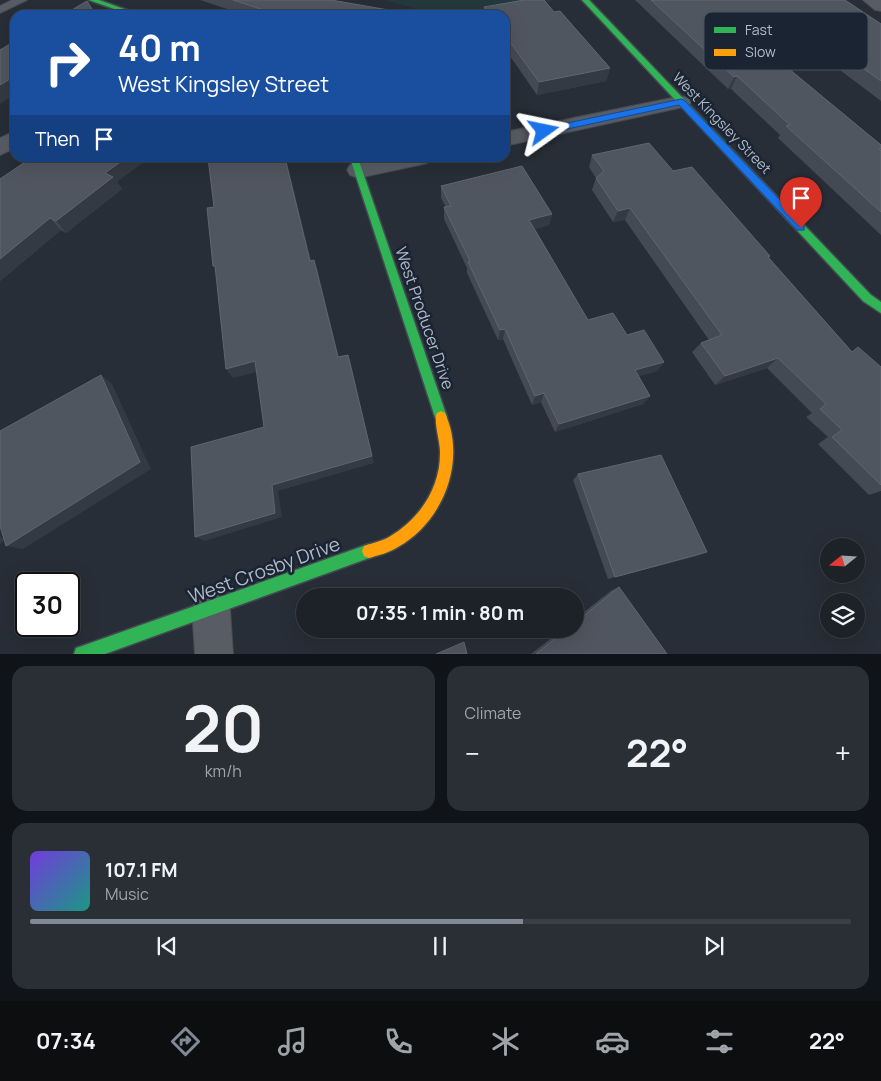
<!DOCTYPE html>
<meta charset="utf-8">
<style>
:root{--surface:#1d2229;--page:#2a2f35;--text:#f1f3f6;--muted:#a0a4a8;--line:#3b3f46;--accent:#808996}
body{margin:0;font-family:Manrope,sans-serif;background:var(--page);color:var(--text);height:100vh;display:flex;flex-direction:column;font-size:19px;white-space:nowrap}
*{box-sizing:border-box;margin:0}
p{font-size:16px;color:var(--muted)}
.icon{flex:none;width:28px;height:28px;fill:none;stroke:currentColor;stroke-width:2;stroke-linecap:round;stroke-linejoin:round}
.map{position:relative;height:654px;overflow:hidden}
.panel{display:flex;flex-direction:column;gap:12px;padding:12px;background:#101317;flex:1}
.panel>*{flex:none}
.guide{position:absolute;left:10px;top:10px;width:500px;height:152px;border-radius:15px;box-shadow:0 5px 20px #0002,0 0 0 1px var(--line);background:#1a4fa0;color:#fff;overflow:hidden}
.needle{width:32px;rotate:252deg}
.tools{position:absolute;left:820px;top:538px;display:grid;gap:10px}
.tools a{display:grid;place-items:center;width:45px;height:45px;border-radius:50%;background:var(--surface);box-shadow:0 5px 20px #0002,0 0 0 1px var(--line);font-size:25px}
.speed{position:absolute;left:15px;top:572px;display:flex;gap:10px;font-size:25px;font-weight:700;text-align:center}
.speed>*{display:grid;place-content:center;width:65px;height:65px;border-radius:50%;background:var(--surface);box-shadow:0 5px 20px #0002,0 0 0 1px var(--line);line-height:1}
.speed .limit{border:2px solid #111;border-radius:8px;background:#fff;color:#111}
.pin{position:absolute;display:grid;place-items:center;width:42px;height:42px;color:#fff;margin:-51px -21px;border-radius:50% 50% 50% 0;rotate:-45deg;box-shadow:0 0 5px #0007}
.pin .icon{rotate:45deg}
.me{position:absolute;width:55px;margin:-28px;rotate:78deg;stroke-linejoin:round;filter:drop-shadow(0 0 4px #0008)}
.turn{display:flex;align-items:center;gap:18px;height:105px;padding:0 25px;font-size:22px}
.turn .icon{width:65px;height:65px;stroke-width:2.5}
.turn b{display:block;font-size:35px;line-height:42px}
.then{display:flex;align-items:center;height:48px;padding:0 25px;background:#0003;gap:10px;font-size:19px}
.big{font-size:38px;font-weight:700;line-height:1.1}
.panel .card{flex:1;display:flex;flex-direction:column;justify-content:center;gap:8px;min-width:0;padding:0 18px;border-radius:15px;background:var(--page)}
.panel .dial{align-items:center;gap:0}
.dial b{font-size:65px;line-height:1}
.song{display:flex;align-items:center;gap:15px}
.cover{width:60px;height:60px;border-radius:8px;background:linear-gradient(135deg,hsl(260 70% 55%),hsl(170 70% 35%))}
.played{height:5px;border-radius:2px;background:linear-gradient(90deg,var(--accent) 60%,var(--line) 60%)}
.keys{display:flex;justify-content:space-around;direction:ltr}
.heat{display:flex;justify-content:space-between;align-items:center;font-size:28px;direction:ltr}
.panel .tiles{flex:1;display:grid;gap:12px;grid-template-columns:1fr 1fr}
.card:last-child{grid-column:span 2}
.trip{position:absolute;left:296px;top:588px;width:288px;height:50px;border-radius:25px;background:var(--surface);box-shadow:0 5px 20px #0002,0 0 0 1px var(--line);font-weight:700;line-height:50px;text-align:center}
.dock{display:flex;height:80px;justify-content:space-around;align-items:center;background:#0c0e10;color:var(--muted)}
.dock .icon{width:35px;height:35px}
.dock .active{color:var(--accent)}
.dock b{font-size:22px;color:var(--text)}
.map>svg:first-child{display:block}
</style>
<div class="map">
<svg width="881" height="654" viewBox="0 0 881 654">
<rect width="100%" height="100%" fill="#272e37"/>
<!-- green -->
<polygon fill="#24393d" points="384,0 558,0 472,15 440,15"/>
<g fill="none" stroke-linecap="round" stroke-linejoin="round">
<defs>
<polygon id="lane" points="12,0 27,0 0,13 0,6"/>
<g id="street">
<polygon points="863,0 881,0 881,11 875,10"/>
<polygon points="681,96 688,98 691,102 688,106 505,146 505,132"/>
<polygon points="15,131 15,148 0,155 0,138"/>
<polygon points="384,158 430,158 427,163 419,165 358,178 350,175 347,170 350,165"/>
<polygon points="211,590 224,596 230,609 233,654 195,654 192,609 198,596"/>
</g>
<g id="fast">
<polygon points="89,0 99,0 141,15 131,15"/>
<polygon points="582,0 589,0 871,295 881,302 881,313 863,301"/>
<polygon points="350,158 358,158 447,417 445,421 441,423 437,421 435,417"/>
<polygon points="369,544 374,546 376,551 374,556 369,558 105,654 74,654 76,648 82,646"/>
</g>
<path id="slow" d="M441 411 445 413C467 461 443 522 398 547 389 553 379 555 369 558L364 556 362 551 364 546C372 543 382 541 389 537 420 519 441 487 440 451 440 441 433 420 437 413Z"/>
</defs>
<!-- lane casing -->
<use href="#lane" stroke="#444a53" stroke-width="2"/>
<!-- street casing -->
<use href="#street" stroke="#444a53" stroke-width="2"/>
<!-- fast casing -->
<use href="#fast" stroke="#444a53" stroke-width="3"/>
<!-- slow casing -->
<use href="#slow" stroke="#444a53" stroke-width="3"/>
<!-- lane -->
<use href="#lane" fill="#585c64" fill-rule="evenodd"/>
<!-- street -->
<use href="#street" fill="#585c64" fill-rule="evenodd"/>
<!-- fast -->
<use href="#fast" fill="#30b455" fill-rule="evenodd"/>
<!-- slow -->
<use href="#slow" fill="#ff9f0a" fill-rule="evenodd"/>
</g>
<!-- wall -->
<g fill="#444a54">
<polygon points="200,0 331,0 415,15 245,15"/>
<polygon points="524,0 544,0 554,12 560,11 610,68 606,81 537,95 505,49 505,15 484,15 484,7"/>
<polygon points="635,0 845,0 881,24 881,101 792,34 774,56 881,145 881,235 778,138 780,135 731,89 728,89"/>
<polygon points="592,155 673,171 770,256 769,258 852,352 881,367 881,491 869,495 818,444 828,437 806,417 812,413 767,368 715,385 692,352 701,343 709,340 625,220 613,222 592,190 596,178 589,167"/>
<polygon points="32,162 117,182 122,189 66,233 61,230 0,281 0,179"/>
<polygon points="441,186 552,214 549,225 535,229 588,320 627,335 664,362 657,371 638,376 650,396 643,404 555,432 541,402 532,405 503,339 498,340 467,273 467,268 444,219 444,207 446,207 441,198"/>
<polygon points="578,474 697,556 608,579 573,480"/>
<polygon points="619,587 667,654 531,654 563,629 575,629 575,619 612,590"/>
</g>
<!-- shaded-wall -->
<g fill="#343a43">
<polygon points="799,22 792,34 765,67 772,55"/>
<polygon points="610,68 606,81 537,95 539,82"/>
<polygon points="15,76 15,94 0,104 0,85"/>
<polygon points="737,76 731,89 728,89 734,77"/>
<polygon points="126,158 149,158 117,182 122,189 66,233 56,221 105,173"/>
<polygon points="285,158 286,158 314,272 310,261"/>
<polygon points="630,208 625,220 613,222 618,211"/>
<polygon points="552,214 549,225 527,231 529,220"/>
<polygon points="50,218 61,230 0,281 0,259"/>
<polygon points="314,260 318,271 341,366 338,357"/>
<polygon points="505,329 503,339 498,340 500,330"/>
<polygon points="348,355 351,364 374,463 278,491 282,517 205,541 195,537 272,485"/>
<polygon points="778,358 767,368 715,385 725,376"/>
<polygon points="255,361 261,371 233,378 226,369"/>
<polygon points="664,362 657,371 628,379 635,370"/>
<polygon points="101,375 112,384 151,469 23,549 6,546"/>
<polygon points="544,393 541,402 532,405 535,396"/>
<polygon points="650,396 643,404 555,432 559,424"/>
<polygon points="0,536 4,540 0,544"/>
<polygon points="707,552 697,556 608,579 615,577"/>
</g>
<!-- building -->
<g fill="#505660" stroke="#5f6671">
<polygon points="233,0 331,0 406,13 412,12 415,15 279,15"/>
<polygon points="524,0 544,0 554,12 560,11 610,68 539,82 505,35 505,15 490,15 484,7"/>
<polygon points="651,0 845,0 881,24 881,81 799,22 772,55 881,145 881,149 879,149 881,151 881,212 786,126 790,125 737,76 734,77"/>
<polygon points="87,1 96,15 60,15 62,13 65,14"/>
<polygon points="15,41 15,76 0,85 0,50"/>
<polygon points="649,143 673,171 692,167 770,256 768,257 852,352 858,347 881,367 881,485 832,437 842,430 820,409 826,404 778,358 725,376 701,343 722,335 630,208 618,211 596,178 604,171 592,155"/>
<polygon points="38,158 126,158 105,173 113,177 56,221 50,218 0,259 0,179 28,160 32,162"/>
<polygon points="208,158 285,158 310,261 314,260 338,357 348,355 372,456 272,485 275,513 195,537 191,447 264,427 255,361 226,369 215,266 213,266 207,208 214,207"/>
<polygon points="522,166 552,214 529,220 588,320 613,313 627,335 644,330 664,362 635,370 650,396 559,424 544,393 535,396 505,329 500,330 468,262 470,261 444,207 451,206 441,186"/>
<polygon points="101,375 140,462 6,546 0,526 0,431"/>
<polygon points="661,455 707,552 615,577 578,474"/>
<polygon points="619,587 667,654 536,654 567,629 575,629 575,623"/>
<polygon points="464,642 467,654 436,654"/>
</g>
<!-- route -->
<polygon fill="#1a73e8" stroke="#114b97" points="681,99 684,100 804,225 804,230 797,230 679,105 544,134 540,131 544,128"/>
<g text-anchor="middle" stroke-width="5" stroke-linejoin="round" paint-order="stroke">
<!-- far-street labels -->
<g font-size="14" fill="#b0bac9" stroke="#1a2432">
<text transform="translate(722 123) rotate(46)" y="5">West Kingsley Street</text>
</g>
<!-- street labels -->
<g font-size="16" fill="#b0bac9" stroke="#1a2432">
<text transform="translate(425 318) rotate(71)" y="6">West Producer Drive</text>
</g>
<!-- near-street labels -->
<g font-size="19" fill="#b0bac9" stroke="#1a2432">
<text transform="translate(264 570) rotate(-20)" y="7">West Crosby Drive</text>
</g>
</g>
<!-- legend -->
<rect x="704" y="12" width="164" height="58" rx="8" fill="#1a2432" stroke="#47515f" stroke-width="1"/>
<rect x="714" y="27" width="22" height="6" fill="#30b455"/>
<rect x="714" y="49" width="22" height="7" fill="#ff9f0a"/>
<g font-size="14" fill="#b0bac9">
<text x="745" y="35">Fast</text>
<text x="745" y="57">Slow</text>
</g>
</svg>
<div class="tools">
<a><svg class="needle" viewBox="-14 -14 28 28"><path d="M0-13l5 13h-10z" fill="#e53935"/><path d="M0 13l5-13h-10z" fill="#a0a4a8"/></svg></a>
<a><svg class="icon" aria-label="layers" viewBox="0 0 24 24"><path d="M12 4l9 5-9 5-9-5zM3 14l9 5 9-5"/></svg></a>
</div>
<div class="speed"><div class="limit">30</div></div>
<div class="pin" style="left:801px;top:228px;background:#d93025"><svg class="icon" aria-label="arrive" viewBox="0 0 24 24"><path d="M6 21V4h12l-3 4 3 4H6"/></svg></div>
<svg class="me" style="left:544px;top:131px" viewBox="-20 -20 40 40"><path d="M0-17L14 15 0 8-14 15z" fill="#1a73e8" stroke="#fff" stroke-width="4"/></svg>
<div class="trip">07:35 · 1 min · 80 m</div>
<div class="guide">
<div class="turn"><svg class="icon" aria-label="right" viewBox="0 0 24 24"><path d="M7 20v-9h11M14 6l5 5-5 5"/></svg><div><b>40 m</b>West Kingsley Street</div></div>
<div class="then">Then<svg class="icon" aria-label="arrive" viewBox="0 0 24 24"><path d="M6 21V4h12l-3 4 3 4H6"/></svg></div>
</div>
</div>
<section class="panel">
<div class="tiles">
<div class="card dial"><b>20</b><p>km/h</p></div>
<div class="card"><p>Climate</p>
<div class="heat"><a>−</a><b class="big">22°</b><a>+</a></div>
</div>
<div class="card">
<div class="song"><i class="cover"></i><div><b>107.1 FM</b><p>Music</p></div></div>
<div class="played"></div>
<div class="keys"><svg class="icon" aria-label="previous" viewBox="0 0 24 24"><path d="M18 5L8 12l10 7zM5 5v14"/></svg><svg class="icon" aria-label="pause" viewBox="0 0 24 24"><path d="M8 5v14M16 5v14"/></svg><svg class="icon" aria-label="next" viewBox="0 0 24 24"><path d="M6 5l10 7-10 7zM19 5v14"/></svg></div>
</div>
</div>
</section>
<nav class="dock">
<b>07:34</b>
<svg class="icon active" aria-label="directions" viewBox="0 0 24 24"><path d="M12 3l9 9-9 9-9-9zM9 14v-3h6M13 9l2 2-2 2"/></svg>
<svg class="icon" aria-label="music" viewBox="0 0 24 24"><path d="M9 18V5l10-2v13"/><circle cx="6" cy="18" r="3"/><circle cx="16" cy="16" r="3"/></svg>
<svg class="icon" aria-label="phone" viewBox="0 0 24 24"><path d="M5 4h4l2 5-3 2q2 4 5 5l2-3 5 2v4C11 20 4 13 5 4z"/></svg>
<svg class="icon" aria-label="climate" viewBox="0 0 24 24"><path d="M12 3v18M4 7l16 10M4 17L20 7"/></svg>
<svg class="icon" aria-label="car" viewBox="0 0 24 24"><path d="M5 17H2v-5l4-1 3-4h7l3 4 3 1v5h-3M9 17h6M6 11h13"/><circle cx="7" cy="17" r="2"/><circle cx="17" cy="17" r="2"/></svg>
<svg class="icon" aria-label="filters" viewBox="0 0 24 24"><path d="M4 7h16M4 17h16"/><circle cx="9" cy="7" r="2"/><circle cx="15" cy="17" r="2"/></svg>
<b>22°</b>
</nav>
